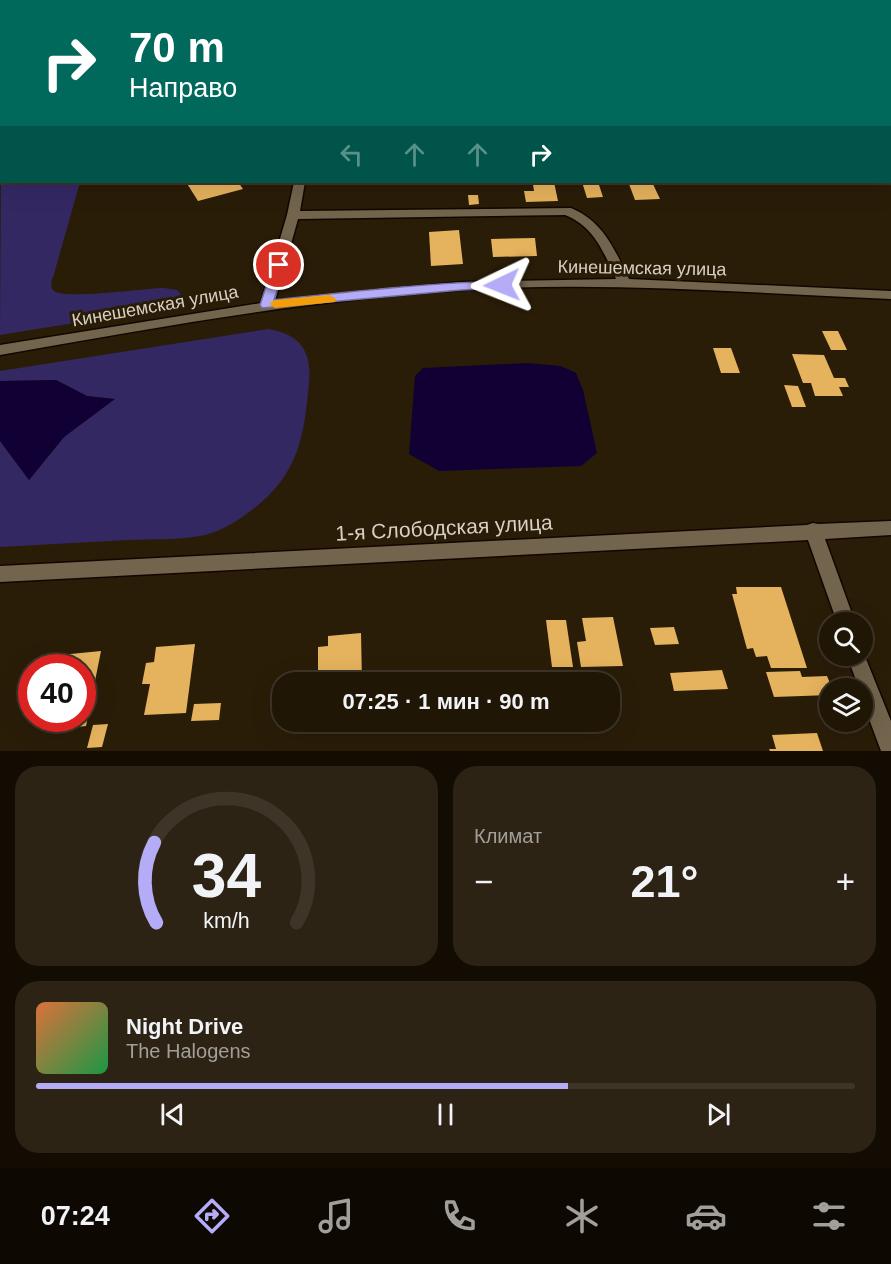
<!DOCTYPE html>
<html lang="ru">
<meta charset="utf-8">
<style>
:root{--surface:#201606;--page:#2d2314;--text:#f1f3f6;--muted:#a29f9b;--line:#3d3528;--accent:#b5acf8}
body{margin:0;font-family:Helvetica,sans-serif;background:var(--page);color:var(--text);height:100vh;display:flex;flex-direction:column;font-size:22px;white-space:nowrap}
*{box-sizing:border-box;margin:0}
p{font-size:20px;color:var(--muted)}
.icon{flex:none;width:33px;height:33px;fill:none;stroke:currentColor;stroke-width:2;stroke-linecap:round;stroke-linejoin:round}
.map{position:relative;height:751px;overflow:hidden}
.panel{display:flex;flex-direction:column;gap:15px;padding:15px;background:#120c03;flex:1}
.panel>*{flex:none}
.hud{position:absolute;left:0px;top:0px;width:891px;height:183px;box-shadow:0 6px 24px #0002,0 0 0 2px var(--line);background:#00695c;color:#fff;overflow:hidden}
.buttons{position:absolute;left:819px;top:612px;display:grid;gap:12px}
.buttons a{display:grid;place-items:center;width:54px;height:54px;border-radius:50%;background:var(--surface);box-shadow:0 6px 24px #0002,0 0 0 2px var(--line);font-size:30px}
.speed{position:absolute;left:18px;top:654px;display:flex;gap:12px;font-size:30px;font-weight:700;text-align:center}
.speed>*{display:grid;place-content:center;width:78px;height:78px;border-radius:50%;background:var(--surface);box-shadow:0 6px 24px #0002,0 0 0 2px var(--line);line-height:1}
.speed .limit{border:9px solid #d22;background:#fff;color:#111}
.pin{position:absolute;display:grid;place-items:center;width:51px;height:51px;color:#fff;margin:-26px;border:3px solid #fff;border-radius:50%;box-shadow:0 2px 6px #0007}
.me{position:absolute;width:66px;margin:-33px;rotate:268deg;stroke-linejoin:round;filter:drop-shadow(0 0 4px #0008)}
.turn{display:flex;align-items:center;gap:21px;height:126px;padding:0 30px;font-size:27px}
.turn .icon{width:78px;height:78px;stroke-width:2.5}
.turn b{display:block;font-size:42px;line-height:51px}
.lanes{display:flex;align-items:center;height:57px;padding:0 30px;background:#0003;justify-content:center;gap:30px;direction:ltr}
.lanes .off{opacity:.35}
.big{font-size:45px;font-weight:600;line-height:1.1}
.panel .card{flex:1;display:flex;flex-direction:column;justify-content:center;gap:9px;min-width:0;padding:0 21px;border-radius:24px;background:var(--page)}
.panel .dial{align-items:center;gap:0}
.dial svg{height:156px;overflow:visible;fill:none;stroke:var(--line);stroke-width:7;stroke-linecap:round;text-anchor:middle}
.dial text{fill:var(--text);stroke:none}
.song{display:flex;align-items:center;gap:18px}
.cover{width:72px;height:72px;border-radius:9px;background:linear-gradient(135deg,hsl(20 70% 55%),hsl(140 70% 35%))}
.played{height:6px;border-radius:3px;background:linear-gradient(90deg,var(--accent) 65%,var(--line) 65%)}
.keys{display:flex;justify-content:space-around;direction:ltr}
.heat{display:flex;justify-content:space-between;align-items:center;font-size:33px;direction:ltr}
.panel .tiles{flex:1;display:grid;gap:15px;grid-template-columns:1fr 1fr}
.card:last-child{grid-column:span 2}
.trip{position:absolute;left:272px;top:672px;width:348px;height:60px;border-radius:24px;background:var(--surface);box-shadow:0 6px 24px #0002,0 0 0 2px var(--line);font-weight:600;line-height:60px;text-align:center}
.menu{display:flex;height:96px;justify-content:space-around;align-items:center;background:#0d0902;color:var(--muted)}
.menu .icon{width:42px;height:42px}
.menu .current{color:var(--accent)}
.menu b{font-size:27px;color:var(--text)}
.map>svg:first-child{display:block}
</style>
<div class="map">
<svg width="891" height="751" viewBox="0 0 891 751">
<rect width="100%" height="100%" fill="#2a1d08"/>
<!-- green -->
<g fill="#342863">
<path d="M1 165 2 182H80L54 274C52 279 49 287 54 291 65 300 147 288 164 288L177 290 181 294 173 302 161 309 0 335Z"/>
<path d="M268 329C299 334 312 350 309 382 304 441 297 479 245 515 231 525 216 533 200 536 176 540 151 539 127 540 85 542 42 545 0 547V441L29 480 64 437 114 399 87 396 56 380 0 381V371Z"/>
</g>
<!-- water -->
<g fill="#103">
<polygon points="527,363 561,366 576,373 583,390 597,453 581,466 439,471 409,454 415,376 423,368"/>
<polygon points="56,380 87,396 115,399 64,437 29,480 0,441 0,381"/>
</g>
<!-- building -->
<g fill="#e5b25d">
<polygon points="186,182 238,182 243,189 198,201"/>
<polygon points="522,182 554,182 558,201 526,202 524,191 534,191 533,184 523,185"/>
<polygon points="582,182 598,182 603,197 587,198"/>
<polygon points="620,182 652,182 660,199 635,200 629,184 621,184"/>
<polygon points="468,195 478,195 479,204 469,205"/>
<polygon points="459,230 463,264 431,266 429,232"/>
<polygon points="535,238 537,256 493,257 491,239"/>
<polygon points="822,331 838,331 847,350 831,350"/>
<polygon points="713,348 731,348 740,373 721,373"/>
<polygon points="792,354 824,355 834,378 845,378 849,387 839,387 843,396 815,396 811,383 803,383"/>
<polygon points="784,385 798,386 806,407 792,407"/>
<polygon points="736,587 781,587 807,668 771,668 767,656 756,657 753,648 747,649 732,594 737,594"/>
<polygon points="613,617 623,666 581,667 577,642 586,641 582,618"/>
<polygon points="546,620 566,620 573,667 552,667"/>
<polygon points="674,627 679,644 655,645 650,628"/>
<polygon points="361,633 362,682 318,682 318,647 328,646 328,636"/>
<polygon points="195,644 186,713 144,715 150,684 142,684 146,663 154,662 156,647"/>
<polygon points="101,651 86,726 49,730 51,718 82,718 82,668 47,668 50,656"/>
<polygon points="722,670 728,689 674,691 670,673"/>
<polygon points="800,671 802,677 827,676 832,688 830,688 830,695 774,697 766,672"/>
<polygon points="31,690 32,714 25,715"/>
<polygon points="221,703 219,720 191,721 194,704"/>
<polygon points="311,722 334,722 334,730 311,732"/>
<polygon points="108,724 102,747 87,748 93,725"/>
<polygon points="817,733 823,751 770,751 769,749 776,749 772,735"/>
</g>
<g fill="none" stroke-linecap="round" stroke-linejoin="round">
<defs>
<g id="minor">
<polygon points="396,0 405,0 395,2"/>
<polygon points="570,0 582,0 568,2"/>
<polygon points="597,0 606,0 607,2 598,2"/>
<polygon points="671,0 681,0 682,2 672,2"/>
<polygon points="0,45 2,46 2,52 0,51"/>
<rect x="890" y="96" width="1" height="7"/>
<path d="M294 182H305L300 211 571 208C603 221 615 250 629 279L891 291V299C748 293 605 281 461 290 306 300 153 328 0 355V345L261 303 287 215ZM565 215C594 226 604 253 616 279L461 282 275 301 298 219Z"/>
<polygon points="891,521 891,535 825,539 855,622 837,622 808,540 0,582 0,566 807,525 813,523 818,524"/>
<polygon points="862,649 891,721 891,751 881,751 862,700 862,688 859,688 847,656 862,656"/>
</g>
</defs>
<!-- minor casing -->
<use href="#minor" stroke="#120700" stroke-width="3"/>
<!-- minor -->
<use href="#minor" fill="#73644d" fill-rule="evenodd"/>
</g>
<!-- route -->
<path fill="#b5acf8" stroke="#7670a1" stroke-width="1.5" d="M279 261 285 265 274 300C304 297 496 274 508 285L502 288 461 290 262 308 260 305 273 265Z"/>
<!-- slow -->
<polygon fill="#f59e0b" points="330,295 336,299 335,302 275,308 269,304 275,300"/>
<g text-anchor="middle" stroke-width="6" stroke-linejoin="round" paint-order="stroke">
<!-- street labels -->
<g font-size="18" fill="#d9d0c4" stroke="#2a1d08">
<text transform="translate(642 268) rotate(1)" y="6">Кинешемская улица</text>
<text transform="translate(155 306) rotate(-10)" y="6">Кинешемская улица</text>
</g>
<!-- near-street labels -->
<g font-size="21" fill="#d9d0c4" stroke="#2a1d08">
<text transform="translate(444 528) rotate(-3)" y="7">1-я Слободская улица</text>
</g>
</g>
</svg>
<div class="buttons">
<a><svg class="icon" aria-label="search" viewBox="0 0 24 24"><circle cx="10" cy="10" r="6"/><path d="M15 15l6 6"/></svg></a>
<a><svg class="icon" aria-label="layers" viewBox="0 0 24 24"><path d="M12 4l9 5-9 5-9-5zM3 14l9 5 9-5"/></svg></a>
</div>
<div class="speed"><div class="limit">40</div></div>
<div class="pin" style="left:279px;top:265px;background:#d93025"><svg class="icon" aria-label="arrive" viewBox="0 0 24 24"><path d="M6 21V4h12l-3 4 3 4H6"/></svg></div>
<svg class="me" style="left:502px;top:285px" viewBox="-20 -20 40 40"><path d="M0-17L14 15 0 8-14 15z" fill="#b5acf8" stroke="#fff" stroke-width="4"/></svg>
<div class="trip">07:25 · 1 мин · 90 m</div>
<div class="hud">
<div class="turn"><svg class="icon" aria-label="right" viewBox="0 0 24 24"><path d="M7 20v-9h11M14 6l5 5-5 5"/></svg><div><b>70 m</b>Направо</div></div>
<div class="lanes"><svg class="icon off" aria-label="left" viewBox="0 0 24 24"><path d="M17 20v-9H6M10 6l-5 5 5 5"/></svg><svg class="icon off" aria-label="ahead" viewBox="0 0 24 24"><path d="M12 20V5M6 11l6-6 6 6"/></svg><svg class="icon off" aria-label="ahead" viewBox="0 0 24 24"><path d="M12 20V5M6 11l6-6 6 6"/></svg><svg class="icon" aria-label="right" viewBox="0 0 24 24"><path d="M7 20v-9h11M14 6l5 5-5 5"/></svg></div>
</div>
</div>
<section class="panel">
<div class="tiles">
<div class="card dial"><svg viewBox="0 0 100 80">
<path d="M14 69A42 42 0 1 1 86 69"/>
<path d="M14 69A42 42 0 0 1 13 28" stroke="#b5acf8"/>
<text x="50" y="56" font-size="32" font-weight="700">34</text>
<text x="50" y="72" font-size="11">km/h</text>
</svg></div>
<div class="card"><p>Климат</p>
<div class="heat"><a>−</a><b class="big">21°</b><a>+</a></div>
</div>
<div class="card">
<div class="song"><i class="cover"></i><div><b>Night Drive</b><p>The Halogens</p></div></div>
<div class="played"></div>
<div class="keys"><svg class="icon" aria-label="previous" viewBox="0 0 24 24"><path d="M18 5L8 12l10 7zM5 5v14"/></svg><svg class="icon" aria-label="pause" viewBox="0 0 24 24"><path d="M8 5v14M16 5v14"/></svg><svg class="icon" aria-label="next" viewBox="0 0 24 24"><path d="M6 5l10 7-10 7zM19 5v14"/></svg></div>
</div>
</div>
</section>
<nav class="menu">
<b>07:24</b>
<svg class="icon current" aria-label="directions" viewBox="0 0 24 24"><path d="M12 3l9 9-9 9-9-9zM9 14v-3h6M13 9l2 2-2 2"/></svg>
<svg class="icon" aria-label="music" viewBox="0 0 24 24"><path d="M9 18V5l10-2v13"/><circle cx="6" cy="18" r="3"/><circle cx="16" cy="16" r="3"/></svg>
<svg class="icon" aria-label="phone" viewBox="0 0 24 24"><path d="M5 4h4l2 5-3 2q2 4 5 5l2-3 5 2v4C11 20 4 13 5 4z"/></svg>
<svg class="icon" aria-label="climate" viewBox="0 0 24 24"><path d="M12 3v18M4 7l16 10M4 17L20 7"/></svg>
<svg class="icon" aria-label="car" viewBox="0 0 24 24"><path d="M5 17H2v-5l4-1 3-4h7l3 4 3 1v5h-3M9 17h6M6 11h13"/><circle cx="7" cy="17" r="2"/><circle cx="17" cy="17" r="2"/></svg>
<svg class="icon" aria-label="filters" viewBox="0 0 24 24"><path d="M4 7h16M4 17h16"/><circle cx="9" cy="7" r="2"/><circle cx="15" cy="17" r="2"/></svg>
</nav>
